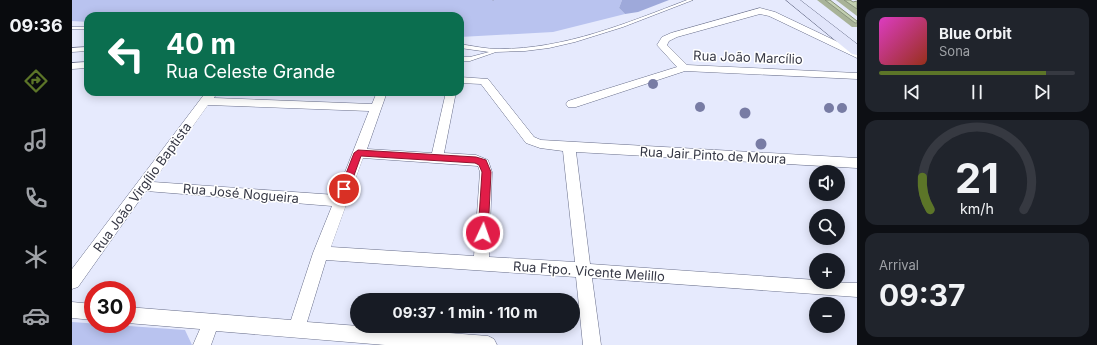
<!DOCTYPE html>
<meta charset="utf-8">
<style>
:root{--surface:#171b24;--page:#20242c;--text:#f1f3f6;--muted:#9ea1a6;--line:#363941;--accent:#5c7528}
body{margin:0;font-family:Inter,sans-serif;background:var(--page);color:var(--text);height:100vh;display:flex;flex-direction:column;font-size:15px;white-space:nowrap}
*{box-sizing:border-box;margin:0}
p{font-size:13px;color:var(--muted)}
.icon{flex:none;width:22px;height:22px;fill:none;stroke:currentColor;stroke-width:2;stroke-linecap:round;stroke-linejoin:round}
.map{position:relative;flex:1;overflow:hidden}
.details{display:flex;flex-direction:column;gap:8px;padding:8px;background:#0d0f14;width:240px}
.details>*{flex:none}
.banner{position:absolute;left:12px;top:12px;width:380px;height:84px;border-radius:12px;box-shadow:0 2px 10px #0003;background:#0b6e4f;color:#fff;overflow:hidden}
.tools{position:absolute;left:737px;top:165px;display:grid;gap:8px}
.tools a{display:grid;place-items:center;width:36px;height:36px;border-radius:50%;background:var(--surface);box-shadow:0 2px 10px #0003;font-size:20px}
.speed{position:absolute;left:12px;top:281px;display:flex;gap:8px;font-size:20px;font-weight:700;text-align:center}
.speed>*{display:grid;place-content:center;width:52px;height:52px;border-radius:50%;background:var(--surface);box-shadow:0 2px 10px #0003;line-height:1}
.speed .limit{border:6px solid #d22;background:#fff;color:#111}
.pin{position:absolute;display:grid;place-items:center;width:34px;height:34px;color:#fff;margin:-17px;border:2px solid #fff;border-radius:50%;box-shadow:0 1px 4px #0007}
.me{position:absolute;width:44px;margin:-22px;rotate:3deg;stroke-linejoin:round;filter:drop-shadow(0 0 3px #0008)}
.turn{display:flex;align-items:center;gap:14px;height:84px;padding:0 16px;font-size:18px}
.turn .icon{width:52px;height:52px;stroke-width:2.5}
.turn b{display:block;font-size:28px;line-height:34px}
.big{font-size:30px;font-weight:700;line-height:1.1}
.details .card{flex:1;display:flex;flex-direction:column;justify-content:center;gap:6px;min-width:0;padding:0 14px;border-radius:12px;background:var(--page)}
.details .dial{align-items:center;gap:0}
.dial svg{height:104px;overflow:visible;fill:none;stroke:var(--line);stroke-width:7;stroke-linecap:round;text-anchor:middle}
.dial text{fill:var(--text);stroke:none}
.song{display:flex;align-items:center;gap:12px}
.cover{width:48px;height:48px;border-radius:6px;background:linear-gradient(135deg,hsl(310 70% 55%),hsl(10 70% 35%))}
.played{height:4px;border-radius:2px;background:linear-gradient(90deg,var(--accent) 85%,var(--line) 85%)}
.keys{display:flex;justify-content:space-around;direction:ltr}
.trip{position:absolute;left:278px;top:293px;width:230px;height:40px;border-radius:20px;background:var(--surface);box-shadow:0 2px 10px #0003;font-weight:700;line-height:40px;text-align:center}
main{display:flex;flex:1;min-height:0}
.tabs{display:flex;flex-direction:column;width:72px;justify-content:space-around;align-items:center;background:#090b0e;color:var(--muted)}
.tabs .icon{width:28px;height:28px}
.tabs .active{color:var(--accent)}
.tabs b{font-size:18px;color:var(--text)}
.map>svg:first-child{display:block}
</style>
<main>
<nav class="tabs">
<b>09:36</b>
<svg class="icon active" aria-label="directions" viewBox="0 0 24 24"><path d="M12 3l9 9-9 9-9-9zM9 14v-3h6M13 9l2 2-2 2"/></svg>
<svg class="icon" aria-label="music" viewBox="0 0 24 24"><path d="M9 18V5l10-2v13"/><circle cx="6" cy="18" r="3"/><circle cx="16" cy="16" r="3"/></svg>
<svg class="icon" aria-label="phone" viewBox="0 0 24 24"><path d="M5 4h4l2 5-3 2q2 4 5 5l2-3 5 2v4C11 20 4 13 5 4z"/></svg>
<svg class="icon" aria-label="climate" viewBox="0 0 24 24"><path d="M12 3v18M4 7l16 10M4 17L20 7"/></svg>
<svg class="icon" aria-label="car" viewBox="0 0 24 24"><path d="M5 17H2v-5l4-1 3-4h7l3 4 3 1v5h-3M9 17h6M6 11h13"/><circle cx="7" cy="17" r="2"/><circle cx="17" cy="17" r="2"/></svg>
</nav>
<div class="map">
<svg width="785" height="345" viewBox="0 0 785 345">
<rect width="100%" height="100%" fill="#e6eafd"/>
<!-- green -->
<g fill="#b9c3ef">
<polygon points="0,0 550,0 547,8 553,14 481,32 388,37 388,16 16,16 16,22 0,21"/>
<polygon points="0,322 113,330 120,345 0,345"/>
</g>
<!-- forest -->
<polygon fill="#9ea9da" points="550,0 597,0 566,12 553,14 547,8"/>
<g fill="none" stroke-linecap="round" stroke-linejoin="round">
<defs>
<g id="lane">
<path d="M615 0H621L551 27 503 42 477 48 453 51 424 52 398 61H388V57H398L417 52 388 48V44C401 46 414 49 427 49 493 49 555 23 615 0Z"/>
<rect x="0" y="27" width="16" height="2"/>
<polygon points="16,47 16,51 0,52 0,48"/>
</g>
<g id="street">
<polygon points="688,8 703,12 785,51 785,58 697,16 688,14 605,37 597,41 595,45 615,65 785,73 785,79 613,71 504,107 496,107 494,104 496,101 605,67 585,45 590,37 599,33"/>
<polygon points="16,62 16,68 0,69 0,63"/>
<path d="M388 77 416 79 462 137 469 140 785 158V168L504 152 518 264 744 280V282L785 283V297L520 278 529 345H511L504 277 254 260 235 322 416 336 422 339 425 345H313L144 331 139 345H121L128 329 55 323V307L219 320 241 253 260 206 74 191 6 287 0 289V269L134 92H145L142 98 300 104 305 92H315L295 149 360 153 374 92H384L372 153 404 155 416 160 420 172 417 257 503 262 491 151 468 148 454 143 409 84 388 83ZM136 105 297 111 264 195 81 182ZM291 158 406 166 408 172 402 256 259 247Z"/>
<polygon points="0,302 21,304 21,320 0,318"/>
</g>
<polygon id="secondary" points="714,0 728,0 785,44 785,55 780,54"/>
</defs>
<!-- lane casing -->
<use href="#lane" stroke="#686e8a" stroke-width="1"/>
<!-- street casing -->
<use href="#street" stroke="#686e8a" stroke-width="1"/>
<!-- secondary casing -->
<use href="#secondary" stroke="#686e8a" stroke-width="1"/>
<!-- path -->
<polyline stroke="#878a99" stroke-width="2" stroke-dasharray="0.5 2" stroke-linecap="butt" points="421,0 423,1"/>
<!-- lane -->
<use href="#lane" fill="#fff" fill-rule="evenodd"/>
<!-- street -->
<use href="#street" fill="#fff" fill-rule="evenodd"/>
<!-- secondary -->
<use href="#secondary" fill="#e1e5fa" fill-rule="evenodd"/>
</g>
<!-- trees -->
<g fill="#787ca4">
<circle cx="581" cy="84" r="5"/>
<circle cx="628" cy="107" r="5"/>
<circle cx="757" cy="108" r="5"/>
<circle cx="770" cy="108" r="5"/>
<circle cx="673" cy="113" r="5.5"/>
<circle cx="689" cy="144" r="5.5"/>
</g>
<!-- wall -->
<g fill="#a8b398">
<polygon points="745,0 758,0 785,21 785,27 780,27"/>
<polygon points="764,0 778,0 781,2 785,1 785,16"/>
</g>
<!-- building -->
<g fill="#c3d0b1" stroke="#88927c">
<polygon points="753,0 758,0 785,21 785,23 783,23"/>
<polygon points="772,0 778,0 781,2 785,1 785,9"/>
</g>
<!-- route -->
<polygon fill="#e11d48" stroke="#92132f" points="286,150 404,157 414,160 419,172 416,233 415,236 411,237 407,236 406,233 410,172 407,165 403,163 289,156 276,192 269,192 268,189 282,153"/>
<g text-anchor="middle" stroke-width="3" stroke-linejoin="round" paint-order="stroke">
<!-- street labels -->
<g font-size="13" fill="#363845" stroke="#fff">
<text transform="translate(676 57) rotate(2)" y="5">Rua João Marcílio</text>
<text transform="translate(641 155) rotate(3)" y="5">Rua Jair Pinto de Moura</text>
<text transform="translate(70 187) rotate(-54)" y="5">Rua João Virgílio Baptista</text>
<text transform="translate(169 193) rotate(5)" y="5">Rua José Nogueira</text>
<text transform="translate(517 271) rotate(4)" y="5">Rua Ftpo. Vicente Melillo</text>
</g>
</g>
</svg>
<div class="tools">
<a><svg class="icon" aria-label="sound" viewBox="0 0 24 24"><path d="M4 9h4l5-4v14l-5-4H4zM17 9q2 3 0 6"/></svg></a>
<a><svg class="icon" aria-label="search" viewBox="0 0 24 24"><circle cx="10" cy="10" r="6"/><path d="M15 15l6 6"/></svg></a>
<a>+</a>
<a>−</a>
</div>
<div class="speed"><div class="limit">30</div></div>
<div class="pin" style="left:272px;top:189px;background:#d93025"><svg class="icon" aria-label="arrive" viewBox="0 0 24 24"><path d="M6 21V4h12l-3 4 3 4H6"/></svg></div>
<svg class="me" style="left:411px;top:233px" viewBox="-20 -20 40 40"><circle r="17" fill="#e11d48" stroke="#fff" stroke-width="3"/><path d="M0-11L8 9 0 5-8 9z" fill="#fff"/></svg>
<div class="trip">09:37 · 1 min · 110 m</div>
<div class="banner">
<div class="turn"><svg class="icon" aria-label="left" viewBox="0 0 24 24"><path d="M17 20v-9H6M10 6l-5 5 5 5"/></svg><div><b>40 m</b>Rua Celeste Grande</div></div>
</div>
</div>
<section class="details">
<div class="card">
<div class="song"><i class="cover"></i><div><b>Blue Orbit</b><p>Sona</p></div></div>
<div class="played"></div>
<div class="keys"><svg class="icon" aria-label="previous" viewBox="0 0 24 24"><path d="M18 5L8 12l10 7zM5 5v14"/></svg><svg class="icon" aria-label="pause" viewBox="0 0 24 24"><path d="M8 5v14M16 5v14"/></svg><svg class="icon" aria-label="next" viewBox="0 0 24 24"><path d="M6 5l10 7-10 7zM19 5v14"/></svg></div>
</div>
<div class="card dial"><svg viewBox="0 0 100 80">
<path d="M14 69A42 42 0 1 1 86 69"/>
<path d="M14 69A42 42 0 0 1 8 44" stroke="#5c7528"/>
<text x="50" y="56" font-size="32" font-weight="700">21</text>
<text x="50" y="72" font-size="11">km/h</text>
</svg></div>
<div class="card"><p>Arrival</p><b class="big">09:37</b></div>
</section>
</main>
